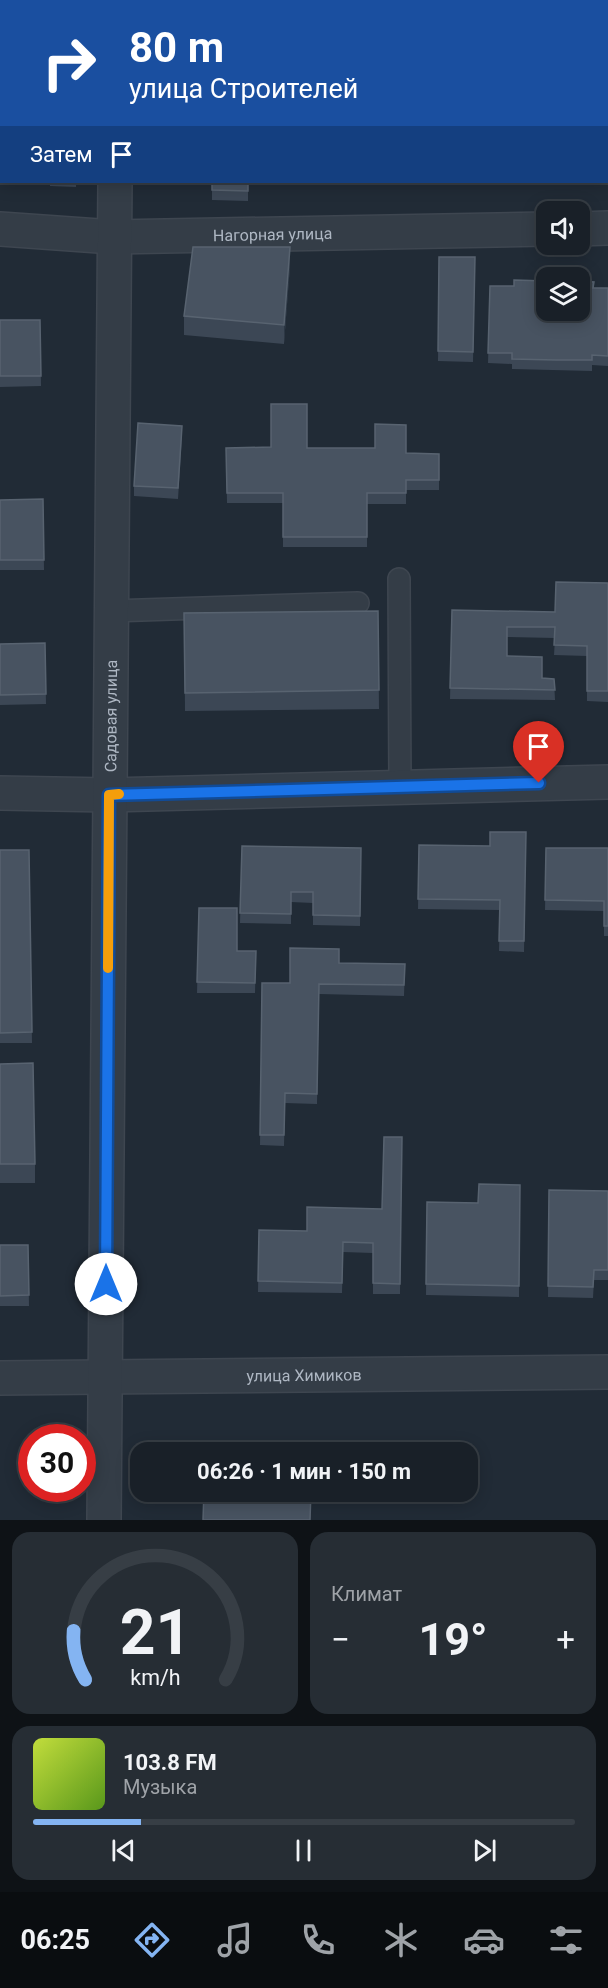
<!DOCTYPE html>
<html lang="ru">
<meta charset="utf-8">
<style>
:root{--surface:#192028;--page:#262d34;--text:#f1f3f6;--muted:#9fa3a8;--line:#373e45;--accent:#84b4f2}
body{margin:0;font-family:Roboto,sans-serif;background:var(--page);color:var(--text);height:100vh;display:flex;flex-direction:column;font-size:22px;white-space:nowrap}
*{box-sizing:border-box;margin:0}
p{font-size:20px;color:var(--muted)}
.icon{flex:none;width:33px;height:33px;fill:none;stroke:currentColor;stroke-width:2;stroke-linecap:round;stroke-linejoin:round}
.map{position:relative;height:1520px;overflow:hidden}
.drawer{display:flex;flex-direction:column;gap:12px;padding:12px;background:#0e1216;flex:1}
.drawer>*{flex:none}
.top-card{position:absolute;left:0px;top:0px;width:609px;height:183px;box-shadow:0 3px 15px #0003,0 0 0 2px var(--line);background:#1a4fa0;color:#fff;overflow:hidden}
.tools{position:absolute;left:536px;top:201px;display:grid;gap:12px}
.tools a{display:grid;place-items:center;width:54px;height:54px;border-radius:12px;background:var(--surface);box-shadow:0 3px 15px #0003,0 0 0 2px var(--line);font-size:30px}
.speed{position:absolute;left:18px;top:1424px;display:flex;gap:12px;font-size:30px;font-weight:700;text-align:center}
.speed>*{display:grid;place-content:center;width:78px;height:78px;border-radius:50%;background:var(--surface);box-shadow:0 3px 15px #0003,0 0 0 2px var(--line);line-height:1}
.speed .limit{border:9px solid #d22;background:#fff;color:#111}
.pin{position:absolute;display:grid;place-items:center;width:51px;height:51px;color:#fff;margin:-62px -26px;border-radius:50% 50% 50% 0;rotate:-45deg;box-shadow:0 0 6px #0007}
.pin .icon{rotate:45deg}
.me{position:absolute;width:66px;margin:-33px;rotate:0deg;stroke-linejoin:round;filter:drop-shadow(0 0 4px #0008)}
.turn{display:flex;align-items:center;gap:21px;height:126px;padding:0 30px;font-size:27px}
.turn .icon{width:78px;height:78px;stroke-width:2.5}
.turn b{display:block;font-size:42px;line-height:51px}
.then{display:flex;align-items:center;height:57px;padding:0 30px;background:#0003;gap:12px;font-size:22px}
.big{font-size:45px;font-weight:700;line-height:1.1}
.drawer .widget{flex:1;display:flex;flex-direction:column;justify-content:center;gap:9px;min-width:0;padding:0 21px;border-radius:18px;background:var(--page)}
.drawer .dial{align-items:center;gap:0}
.dial svg{height:156px;overflow:visible;fill:none;stroke:var(--line);stroke-width:7;stroke-linecap:round;text-anchor:middle}
.dial text{fill:var(--text);stroke:none}
.song{display:flex;align-items:center;gap:18px}
.cover{width:72px;height:72px;border-radius:9px;background:linear-gradient(135deg,hsl(70 70% 55%),hsl(90 70% 35%))}
.played{height:6px;border-radius:3px;background:linear-gradient(90deg,var(--accent) 20%,var(--line) 20%)}
.keys{display:flex;justify-content:space-around;direction:ltr}
.heat{display:flex;justify-content:space-between;align-items:center;font-size:33px;direction:ltr}
.drawer .tiles{flex:1;display:grid;gap:12px;grid-template-columns:1fr 1fr}
.widget:last-child{grid-column:span 2}
.trip{position:absolute;left:130px;top:1442px;width:348px;height:60px;border-radius:18px;background:var(--surface);box-shadow:0 3px 15px #0003,0 0 0 2px var(--line);font-weight:700;line-height:60px;text-align:center}
.menu{display:flex;height:96px;justify-content:space-around;align-items:center;background:#0a0d10;color:var(--muted)}
.menu .icon{width:42px;height:42px}
.menu .selected{color:var(--accent)}
.menu b{font-size:27px;color:var(--text)}
.map>svg:first-child{display:block}
</style>
<div class="map">
<svg width="608" height="1520" viewBox="0 0 608 1520">
<rect width="100%" height="100%" fill="#212b36"/>
<g fill="none" stroke-linecap="round" stroke-linejoin="round">
<defs>
<g id="service">
<polyline points="399,579 400,787"/>
<polyline points="111,611 358,603"/>
</g>
<g id="minor">
<polyline points="119,2 119,0"/>
<path id="s1" d="M0 229 113 237 546 229"/>
<polyline points="579,229 608,228"/>
<polyline points="0,793 109,795 608,782"/>
<path id="s2" d="M0 1378 608 1372"/>
<path id="s3" d="M104 1520 115 182"/>
</g>
</defs>
<!-- service casing -->
<use href="#service" stroke="#3e4650" stroke-width="24"/>
<!-- minor casing -->
<use href="#minor" stroke="#3e4650" stroke-width="36"/>
<!-- service -->
<use href="#service" stroke="#343d47" stroke-width="21"/>
<!-- minor -->
<use href="#minor" stroke="#343d47" stroke-width="33"/>
</g>
<!-- wall -->
<g fill="#3c4755">
<rect x="0" y="72" width="2" height="73"/>
<polygon points="50,182 76,182 76,187 50,186"/>
<polygon points="212,182 248,182 248,201 212,200"/>
<polygon points="439,257 475,257 473,362 438,361"/>
<polygon points="290,266 284,344 184,335 184,316"/>
<polygon points="490,286 608,288 608,366 592,365 592,371 512,369 512,364 488,363"/>
<polygon points="0,320 40,320 41,386 0,387"/>
<polygon points="182,436 178,499 134,496 134,486"/>
<polygon points="226,448 307,448 406,453 439,454 439,490 406,490 406,504 367,504 367,547 283,547 283,503 227,503"/>
<polygon points="43,499 44,570 0,570 0,500"/>
<polygon points="608,583 608,702 587,701 587,656 554,655 555,638 507,637 507,656 542,678 554,679 555,700 450,699 452,610 555,612"/>
<polygon points="378,611 379,709 185,711 184,613"/>
<polygon points="45,643 46,704 0,705 0,644"/>
<polygon points="526,832 524,952 499,951 500,910 418,909 419,845 490,846"/>
<polygon points="242,846 361,848 360,926 313,925 313,903 291,902 291,924 240,923"/>
<polygon points="546,848 608,848 608,936 604,936 604,911 545,910"/>
<polygon points="0,850 29,850 32,1043 0,1043"/>
<polygon points="199,908 237,951 256,951 255,993 197,993"/>
<polygon points="339,963 405,964 404,996 319,994 317,1104 285,1103 284,1146 260,1145 262,983 290,983"/>
<polygon points="0,1064 35,1164 35,1183 0,1183"/>
<polygon points="402,1137 400,1294 373,1294 373,1253 343,1252 342,1293 258,1292 259,1230 307,1231 382,1209"/>
<polygon points="520,1185 519,1297 426,1295 427,1202 478,1203"/>
<polygon points="549,1190 608,1191 608,1280 594,1280 593,1298 548,1297"/>
<polygon points="0,1245 28,1245 29,1306 0,1306"/>
</g>
<!-- shaded-wall -->
<polygon fill="#2c3744" points="290,247 290,266 284,344 284,325"/>
<!-- building -->
<g fill="#485361" stroke="#586370" stroke-width="1.5">
<rect x="0" y="72" width="2" height="62"/>
<polygon points="212,182 248,182 248,191 212,190"/>
<polygon points="193,247 290,247 284,325 184,316"/>
<polygon points="439,257 475,257 473,352 438,351"/>
<polygon points="514,280 546,281 546,310 579,310 579,281 594,282 593,288 608,288 608,356 592,355 592,360 556,360 512,359 512,353 488,353 490,286 514,286"/>
<polygon points="0,320 40,320 41,376 0,376"/>
<polygon points="271,404 307,404 307,448 375,448 375,424 406,425 406,453 439,454 439,480 406,480 406,493 367,493 367,537 283,537 283,493 227,493 226,448 271,447"/>
<polygon points="138,423 182,426 178,488 134,486"/>
<polygon points="43,499 44,560 0,560 0,500"/>
<polygon points="556,582 608,583 608,691 587,691 587,646 554,645 555,627 507,627 507,656 542,657 542,678 554,679 555,690 450,688 452,610 555,612"/>
<polygon points="378,611 379,690 185,693 184,613"/>
<polygon points="45,643 46,694 0,695 0,644"/>
<polygon points="490,832 526,832 524,941 499,941 500,900 418,899 419,845 490,846"/>
<polygon points="242,846 361,848 360,916 313,915 313,892 291,892 291,914 240,913"/>
<polygon points="546,848 608,848 608,926 604,926 604,901 545,900"/>
<polygon points="0,850 29,850 32,1032 0,1033"/>
<polygon points="199,908 237,908 237,951 256,951 255,983 197,982"/>
<polygon points="290,948 339,949 339,963 405,964 404,985 319,984 317,1094 285,1093 284,1135 260,1135 262,983 290,983"/>
<polygon points="33,1063 35,1164 0,1164 0,1064"/>
<polygon points="384,1137 402,1137 400,1284 373,1283 373,1243 343,1242 342,1283 258,1281 259,1230 307,1231 307,1207 382,1209"/>
<polygon points="479,1184 520,1185 519,1286 426,1284 427,1202 478,1203"/>
<polygon points="549,1190 608,1191 608,1270 594,1270 593,1287 548,1286"/>
<polygon points="0,1245 28,1245 29,1295 0,1296"/>
<polygon points="204,1491 311,1491 310,1520 203,1520"/>
</g>
<g fill="none" stroke-linecap="round" stroke-linejoin="round">
<defs>
<polyline id="route" points="106,1284 109,795 539,783"/>
</defs>
<!-- route casing -->
<use href="#route" stroke="#114b97" stroke-width="15"/>
<!-- route -->
<use href="#route" stroke="#1a73e8" stroke-width="10"/>
<!-- slow -->
<polyline stroke="#f59e0b" stroke-width="10" points="108,968 109,795 119,794"/>
</g>
<g text-anchor="middle" stroke-width="6" stroke-linejoin="round" paint-order="stroke">
<!-- street labels -->
<g font-size="16" fill="#aeb7c3" stroke="#1a222b">
<text dy="6" stroke="none"><textPath href="#s1" startOffset="273">Нагорная улица</textPath></text>
<text dy="6" stroke="none"><textPath href="#s3" startOffset="804">Садовая улица</textPath></text>
<text dy="6" stroke="none"><textPath href="#s2" startOffset="304">улица Химиков</textPath></text>
</g>
</g>
</svg>
<div class="tools">
<a><svg class="icon" aria-label="sound" viewBox="0 0 24 24"><path d="M4 9h4l5-4v14l-5-4H4zM17 9q2 3 0 6"/></svg></a>
<a><svg class="icon" aria-label="layers" viewBox="0 0 24 24"><path d="M12 4l9 5-9 5-9-5zM3 14l9 5 9-5"/></svg></a>
</div>
<div class="speed"><div class="limit">30</div></div>
<div class="pin" style="left:539px;top:783px;background:#d93025"><svg class="icon" aria-label="arrive" viewBox="0 0 24 24"><path d="M6 21V4h12l-3 4 3 4H6"/></svg></div>
<svg class="me" style="left:106px;top:1284px" viewBox="-20 -20 40 40"><circle r="19" fill="#fff"/><path d="M0-13L10 11 0 6-10 11z" fill="#1a73e8"/></svg>
<div class="trip">06:26 · 1 мин · 150 m</div>
<div class="top-card">
<div class="turn"><svg class="icon" aria-label="right" viewBox="0 0 24 24"><path d="M7 20v-9h11M14 6l5 5-5 5"/></svg><div><b>80 m</b>улица Строителей</div></div>
<div class="then">Затем<svg class="icon" aria-label="arrive" viewBox="0 0 24 24"><path d="M6 21V4h12l-3 4 3 4H6"/></svg></div>
</div>
</div>
<section class="drawer">
<div class="tiles">
<div class="widget dial"><svg viewBox="0 0 100 80">
<path d="M14 69A42 42 0 1 1 86 69"/>
<path d="M14 69A42 42 0 0 1 8 44" stroke="#84b4f2"/>
<text x="50" y="56" font-size="32" font-weight="700">21</text>
<text x="50" y="72" font-size="11">km/h</text>
</svg></div>
<div class="widget"><p>Климат</p>
<div class="heat"><a>−</a><b class="big">19°</b><a>+</a></div>
</div>
<div class="widget">
<div class="song"><i class="cover"></i><div><b>103.8 FM</b><p>Музыка</p></div></div>
<div class="played"></div>
<div class="keys"><svg class="icon" aria-label="previous" viewBox="0 0 24 24"><path d="M18 5L8 12l10 7zM5 5v14"/></svg><svg class="icon" aria-label="pause" viewBox="0 0 24 24"><path d="M8 5v14M16 5v14"/></svg><svg class="icon" aria-label="next" viewBox="0 0 24 24"><path d="M6 5l10 7-10 7zM19 5v14"/></svg></div>
</div>
</div>
</section>
<nav class="menu">
<b>06:25</b>
<svg class="icon selected" aria-label="directions" viewBox="0 0 24 24"><path d="M12 3l9 9-9 9-9-9zM9 14v-3h6M13 9l2 2-2 2"/></svg>
<svg class="icon" aria-label="music" viewBox="0 0 24 24"><path d="M9 18V5l10-2v13"/><circle cx="6" cy="18" r="3"/><circle cx="16" cy="16" r="3"/></svg>
<svg class="icon" aria-label="phone" viewBox="0 0 24 24"><path d="M5 4h4l2 5-3 2q2 4 5 5l2-3 5 2v4C11 20 4 13 5 4z"/></svg>
<svg class="icon" aria-label="climate" viewBox="0 0 24 24"><path d="M12 3v18M4 7l16 10M4 17L20 7"/></svg>
<svg class="icon" aria-label="car" viewBox="0 0 24 24"><path d="M5 17H2v-5l4-1 3-4h7l3 4 3 1v5h-3M9 17h6M6 11h13"/><circle cx="7" cy="17" r="2"/><circle cx="17" cy="17" r="2"/></svg>
<svg class="icon" aria-label="filters" viewBox="0 0 24 24"><path d="M4 7h16M4 17h16"/><circle cx="9" cy="7" r="2"/><circle cx="15" cy="17" r="2"/></svg>
</nav>
